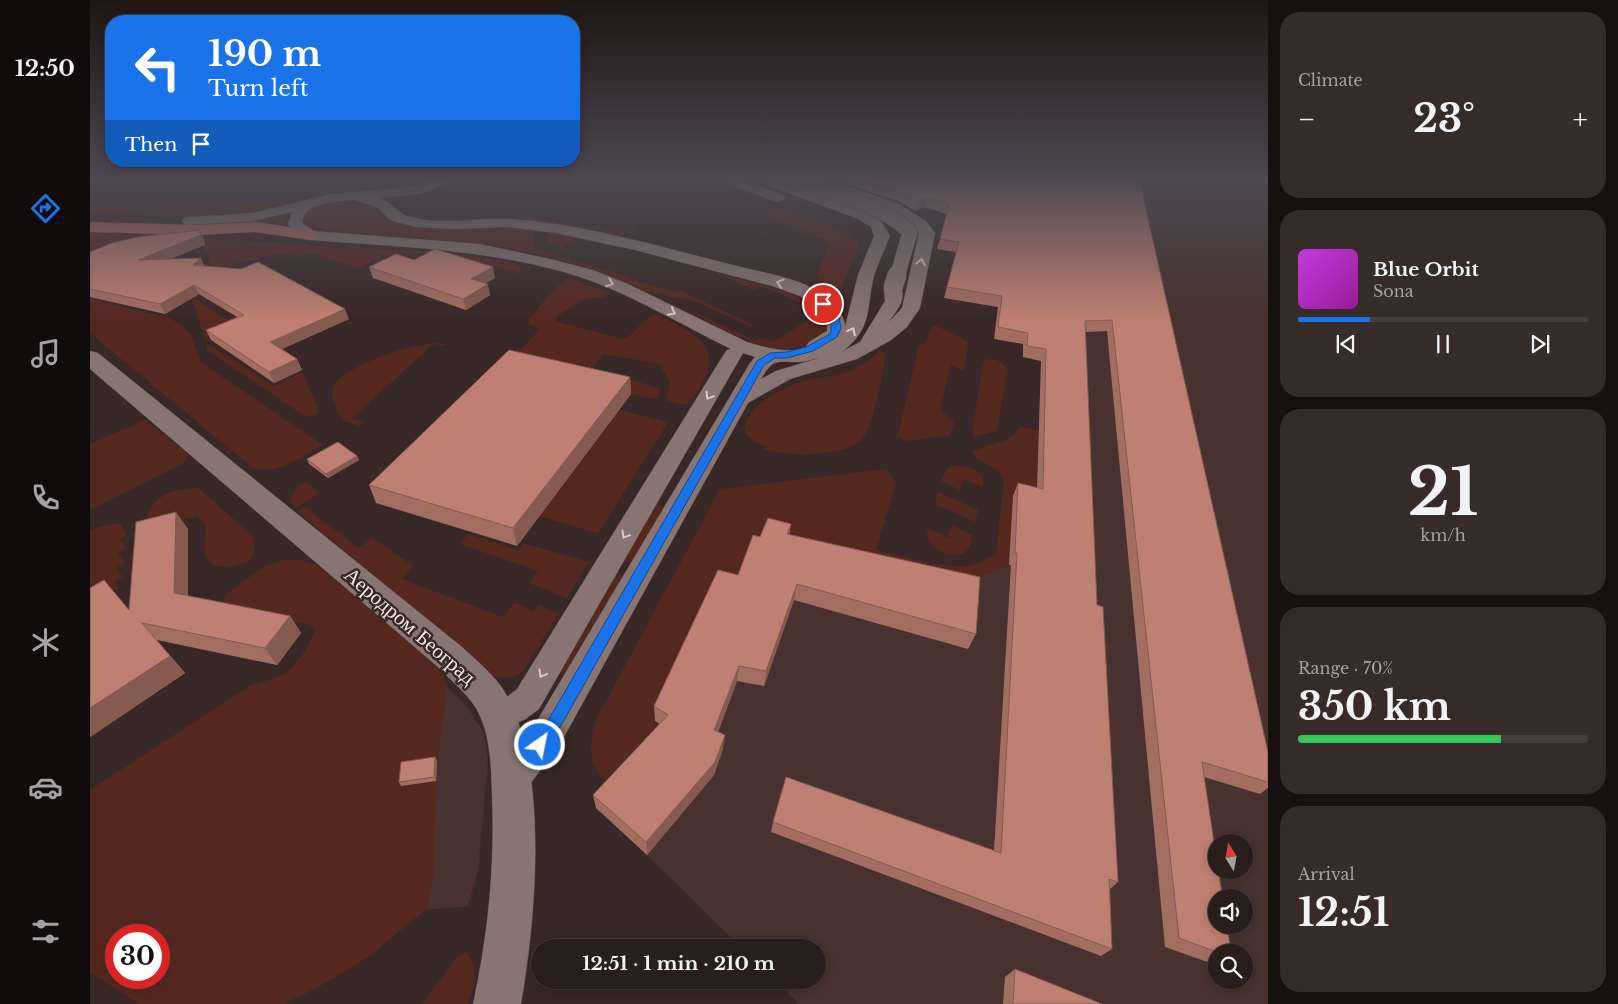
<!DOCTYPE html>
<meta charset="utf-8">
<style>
:root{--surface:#2a1e1c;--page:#362b29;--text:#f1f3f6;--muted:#a5a2a3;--line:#463c3b;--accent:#1a73e8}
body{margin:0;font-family:"Libre Baskerville",serif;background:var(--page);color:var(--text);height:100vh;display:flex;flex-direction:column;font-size:19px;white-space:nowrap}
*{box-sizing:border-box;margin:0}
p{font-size:16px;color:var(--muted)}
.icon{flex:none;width:28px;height:28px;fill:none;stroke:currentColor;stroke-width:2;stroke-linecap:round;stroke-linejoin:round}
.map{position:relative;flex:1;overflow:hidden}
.panel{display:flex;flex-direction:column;gap:12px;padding:12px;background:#17100f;width:350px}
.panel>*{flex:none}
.guide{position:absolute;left:15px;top:15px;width:475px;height:152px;border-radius:20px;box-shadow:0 2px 12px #0003,0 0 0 1px var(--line);background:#1a73e8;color:#fff;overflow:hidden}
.needle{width:32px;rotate:349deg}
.tools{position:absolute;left:1118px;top:834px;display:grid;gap:10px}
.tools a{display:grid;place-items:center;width:45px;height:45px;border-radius:50%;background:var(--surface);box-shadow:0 2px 12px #0003,0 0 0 1px var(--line);font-size:25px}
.speed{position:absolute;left:15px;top:924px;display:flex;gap:10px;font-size:25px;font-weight:700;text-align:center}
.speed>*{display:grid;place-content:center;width:65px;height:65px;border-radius:50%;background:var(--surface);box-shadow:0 2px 12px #0003,0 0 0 1px var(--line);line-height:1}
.speed .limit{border:8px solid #d22;background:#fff;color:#111}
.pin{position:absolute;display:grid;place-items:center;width:42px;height:42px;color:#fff;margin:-21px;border:2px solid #fff;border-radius:50%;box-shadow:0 1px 5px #0007}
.me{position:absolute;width:55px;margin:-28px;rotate:33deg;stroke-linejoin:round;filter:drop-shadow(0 0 4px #0008)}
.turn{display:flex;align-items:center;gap:18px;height:105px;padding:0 20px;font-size:22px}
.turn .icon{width:65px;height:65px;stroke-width:2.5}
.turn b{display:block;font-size:35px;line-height:42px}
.then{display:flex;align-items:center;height:48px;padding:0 20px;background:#0003;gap:10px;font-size:19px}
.big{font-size:38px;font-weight:700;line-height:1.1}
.panel .tile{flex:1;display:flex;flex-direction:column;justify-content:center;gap:8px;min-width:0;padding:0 18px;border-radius:20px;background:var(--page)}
.panel .dial{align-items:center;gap:0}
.dial b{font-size:65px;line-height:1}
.song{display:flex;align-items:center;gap:15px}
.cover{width:60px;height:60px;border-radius:8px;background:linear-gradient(135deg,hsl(290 70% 55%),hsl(300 70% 35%))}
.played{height:5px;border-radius:2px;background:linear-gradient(90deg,var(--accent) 25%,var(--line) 25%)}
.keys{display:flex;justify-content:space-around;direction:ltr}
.heat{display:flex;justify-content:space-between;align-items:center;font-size:28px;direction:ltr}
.charge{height:8px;border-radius:4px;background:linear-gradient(90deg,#34c759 70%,var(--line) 0)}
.trip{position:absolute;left:441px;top:939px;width:295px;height:50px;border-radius:25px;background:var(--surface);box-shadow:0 2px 12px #0003,0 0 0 1px var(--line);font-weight:700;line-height:50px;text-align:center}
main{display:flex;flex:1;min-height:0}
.menu{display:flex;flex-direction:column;width:90px;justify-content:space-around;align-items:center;background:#110c0b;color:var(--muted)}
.menu .icon{width:35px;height:35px}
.menu .active{color:var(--accent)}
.menu b{font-size:22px;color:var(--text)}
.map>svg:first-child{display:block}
</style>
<main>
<nav class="menu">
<b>12:50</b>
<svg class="icon active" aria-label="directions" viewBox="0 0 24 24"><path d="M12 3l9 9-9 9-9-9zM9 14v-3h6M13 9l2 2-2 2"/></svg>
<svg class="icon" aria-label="music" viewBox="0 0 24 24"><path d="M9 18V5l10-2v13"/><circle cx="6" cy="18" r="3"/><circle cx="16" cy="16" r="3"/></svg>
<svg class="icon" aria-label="phone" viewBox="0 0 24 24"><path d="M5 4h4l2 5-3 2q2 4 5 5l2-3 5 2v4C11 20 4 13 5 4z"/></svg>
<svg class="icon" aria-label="climate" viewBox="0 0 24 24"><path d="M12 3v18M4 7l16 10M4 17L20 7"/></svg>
<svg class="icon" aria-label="car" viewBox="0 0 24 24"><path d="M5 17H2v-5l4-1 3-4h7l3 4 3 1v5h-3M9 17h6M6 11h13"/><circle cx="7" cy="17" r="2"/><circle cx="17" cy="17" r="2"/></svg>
<svg class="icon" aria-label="filters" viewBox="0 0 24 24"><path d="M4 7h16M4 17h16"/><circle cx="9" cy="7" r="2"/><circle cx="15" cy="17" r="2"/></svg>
</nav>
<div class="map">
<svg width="1178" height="1004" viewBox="0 0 1178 1004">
<rect width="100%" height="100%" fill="#382825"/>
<!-- built -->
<g fill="#47322d" fill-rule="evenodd">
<path d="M749 179H1178V1004H709L685 980H728V948L651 947 557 855 506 808 578 729 565 721 627 585 886 584 893 575 919 565 923 495 947 501 951 361 933 357V344L904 339 908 307 854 298 866 253 847 249 857 212ZM1126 842H1154V870H1126ZM1126 898H1154V925H1126ZM1126 952H1154V980H1126Z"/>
<polygon points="357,687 376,705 394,733 398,760 388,871 378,906 335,910 339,900 313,766 347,761"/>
</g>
<!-- green -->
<g fill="#55281f" fill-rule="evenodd">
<path d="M0 190 195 198 200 199 202 202 200 204C130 222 71 217 0 212Z"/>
<path d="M262 201C288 202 289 218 310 223 352 234 396 223 438 229L443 231V245L450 251 534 275 543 280 586 292 589 290 665 326 661 327 610 303 557 291 500 268 450 254 385 243 233 230 220 226 214 219C220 202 247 201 262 201Z"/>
<path d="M683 207H688C708 214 757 228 768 243V248L751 288 743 287V290H740V293L749 295 748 297 739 296C721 273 729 270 739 245L736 244 739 242 668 213Z"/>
<path d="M197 214 194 225 172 223 124 226 0 223V219C66 223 131 227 197 214Z"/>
<polygon points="428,216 524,231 526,229 537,231 546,224 543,232 531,235 425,218"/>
<polygon points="458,231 489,237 472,247 480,249 478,250 459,244"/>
<path d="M0 232 359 253 419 261 431 267 429 273C385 263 337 246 292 257 284 259 276 264 268 268L221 253 210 256 184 254 132 268 120 266V255L110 245 0 262Z"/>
<path d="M629 274C646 278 714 293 719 308L709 310 716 305 672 286 664 290Z"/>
<path d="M481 278 518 293 514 297 491 300 467 317 466 320 468 322 533 339C546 336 551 317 566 315 574 317 583 323 591 327 632 348 622 371 600 403L593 405 576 400 580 382 571 367 566 363 513 354 502 368 569 388 570 391 567 398 564 399 416 366 449 330 439 324V320C450 306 464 285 481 278Z"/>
<polygon points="102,297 148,326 115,340"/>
<path d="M0 299 80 318 92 326 102 337 110 362 233 445C212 456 187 476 163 468L0 333Z"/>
<path d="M605 312 665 341 673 338 683 342 719 320 710 315 734 317C739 325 738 331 731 337 691 367 639 331 602 313Z"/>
<polygon points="846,326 873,339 878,344 874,371 861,365 850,409 864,423 860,434 857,436 815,441 808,435 829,345 836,343 842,327"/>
<polygon points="117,343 184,386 212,372 229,411 227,415 216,417 117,350"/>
<path d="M344 343 356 344 354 346 343 344 261 419 274 422 270 426 254 421 251 418C246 405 236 393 247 381 274 359 310 348 344 343Z"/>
<path d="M790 351 796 353C792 372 784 428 771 440 761 449 747 451 735 453 714 456 695 455 674 449L676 447C665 442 649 434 657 420 671 395 702 383 728 378 738 376 749 376 758 372 771 367 780 359 790 351Z"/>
<polygon points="897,359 907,360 918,369 907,431 883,437 883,426 893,364"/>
<polygon points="529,410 578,422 508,533 449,516"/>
<polygon points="55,420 97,453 97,459 92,464 0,510 0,444"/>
<path d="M931 427 949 431 947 501 919 565 893 575 886 584 647 591 565 721 578 729 525 786C519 782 511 777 507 771 498 758 501 733 506 720L630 489 796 469 806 483 786 550C809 555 850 568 874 566 885 566 896 559 906 554L914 479 907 470 886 458 882 451 919 439Z"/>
<path d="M868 465C881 467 896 472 893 487L873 479 870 490 851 481 858 468Z"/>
<path d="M215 482 230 493 205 508C195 496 205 488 215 482Z"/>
<path d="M108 488 164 537V552L161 560C148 566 126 574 117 557 112 548 116 534 116 524L107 516C89 520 71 528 56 516 68 493 83 489 108 488Z"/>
<polygon points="848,492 888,510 885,522 845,504"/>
<polygon points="564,504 575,508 542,565 532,558"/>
<path d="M215 507 268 548 283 538 323 566 312 579 322 583 413 617 424 603 444 611 448 605 468 614 432 673C420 678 413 680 402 675L207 511Z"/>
<polygon points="27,524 31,525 37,535 30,539 36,548 28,553 35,562 26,568 33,577 24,581 29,588 12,598 0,581 0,531 11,526"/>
<path d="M862 525 882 535C881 539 881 544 879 547 871 564 831 551 838 528L858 538Z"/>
<polygon points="378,534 428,550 433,543 499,562 477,598 439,583 448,571 370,544"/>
<path d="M193 560H210L227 565 346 666 353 676 357 687 347 761 343 882 335 910 278 957 232 985 194 1004H49L0 972V790L161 685C171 682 183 680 192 675 207 666 219 647 225 631L221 625 137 607 134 604 135 595 173 567ZM26 935H69V978H26Z"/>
<polygon points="526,572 535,578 477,677 468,673"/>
<path d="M376 952C389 967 384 986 378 1004H333L367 957Z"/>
</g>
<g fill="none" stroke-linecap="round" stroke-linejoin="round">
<defs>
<g id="minor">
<path d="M343 179H361C349 193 308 197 290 198 305 204 307 215 325 218 356 225 389 217 420 219 494 224 567 246 639 264 664 271 700 276 722 288 736 296 755 311 755 327L768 275 784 236 781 227 766 218 668 182 666 179H685L772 210 791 221 800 236C795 249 788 262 784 276 776 308 783 328 753 351L770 342 795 301 794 288 797 284 803 283 809 284C819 299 806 310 799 322L812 308 829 233C810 205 751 191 719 182L718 179H737L809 204 836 221 845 233 830 308 817 327 801 340 767 359 700 379 658 403 469 746 434 792 422 797 410 792 404 780 410 768 445 724 660 363 665 357 653 353 449 709 436 719 408 732 396 728 392 717 396 706 414 699 427 689 634 354 637 350 641 349C592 325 541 294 490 277 403 249 310 247 220 240L215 238 198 225 202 212 163 221 99 225 94 224 92 221 94 218 99 217 163 213 241 194 314 188ZM264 200 287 207 300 220 325 227 364 229 418 227 466 233 545 250 682 286 710 296 734 316 737 322V331L719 342 716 346 718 349C698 353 676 348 657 342L538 284 503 270 460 259 390 244 224 231 212 223C214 201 247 202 264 200ZM729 358 686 371 671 379C683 358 687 362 708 362 715 362 722 359 729 358Z"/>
<polygon points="630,179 649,179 694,195 696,198 689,202 684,201 632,182"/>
</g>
<path id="tertiary" d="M0 351 8 353 372 647C387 661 405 675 416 694 459 771 446 919 431 1004H383C398 935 405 866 402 795 401 769 401 741 390 716 382 697 362 682 348 667L0 369Z"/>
<polygon id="primary" points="0,222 108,225 165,222 220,230 226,231 228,235 226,239 220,240 165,232 108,235 0,232"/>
</defs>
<!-- minor casing -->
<use href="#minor" stroke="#524442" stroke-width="1"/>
<!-- tertiary casing -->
<use href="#tertiary" stroke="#524442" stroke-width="1"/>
<!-- primary casing -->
<use href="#primary" stroke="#524442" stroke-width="1"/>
<!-- minor -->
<use href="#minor" fill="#887571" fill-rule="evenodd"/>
<!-- tertiary -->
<use href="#tertiary" fill="#887571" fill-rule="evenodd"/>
<!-- primary -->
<use href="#primary" fill="#b66b5b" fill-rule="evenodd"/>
<defs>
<path id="minor-bridge-far1" d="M695 179C734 191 790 203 820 232L807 277"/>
<polyline id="minor-bridge" points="803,288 807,275"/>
</defs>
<!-- minor-bridge-far1 casing -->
<use href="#minor-bridge-far1" stroke="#524442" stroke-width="16" stroke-linecap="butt"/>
<!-- minor-bridge casing -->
<use href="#minor-bridge" stroke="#524442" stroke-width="20" stroke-linecap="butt"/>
<!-- minor-bridge-far1 -->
<use href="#minor-bridge-far1" stroke="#887571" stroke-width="15"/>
<!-- minor-bridge -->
<use href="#minor-bridge" stroke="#887571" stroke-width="19"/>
</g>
<!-- wall -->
<g fill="#a36e62">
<polygon points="742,179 1049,179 1178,752 1178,788 1170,794 1114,777 1126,952 1126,965 1075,947 1017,331 995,332 1007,605 1028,882 1020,889 1022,949 1011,956 681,832 683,822 904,851 921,565 919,565 923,496 928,483 947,488 951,361 933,357 933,344 904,339 908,307 854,298 866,252 847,249 857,214 834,207 825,211 810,202"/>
<polygon points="114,239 115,245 79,259 114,266 259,319 192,349 207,359 212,370 184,383 121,340 116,330 147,317 109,294 75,314 0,297 0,252"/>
<polygon points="324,260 405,278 395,283 400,295 376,310 283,278 279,267"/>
<polygon points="540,377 541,394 427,546 286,503 279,485"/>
<polygon points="267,456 269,460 238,478 219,464 217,459"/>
<polygon points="701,524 699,535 886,634 878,649 704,600 674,686 647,681 628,732 633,749 624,775 557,855 506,808 503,795 570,724 565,721 564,706 648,575 670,537"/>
<polygon points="98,529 98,596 200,616 211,633 187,665 67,640 95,673 0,737 0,588 39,610"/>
<polygon points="345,757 347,761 346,781 311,786 309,782"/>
<polygon points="925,969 1012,1004 913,1004 915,977"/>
</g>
<!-- shaded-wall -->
<g fill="#855a50">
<polygon points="836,197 834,207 825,211 827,202"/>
<polygon points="109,230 114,239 115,245 53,270 48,260"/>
<polygon points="111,258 115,267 103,265"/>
<polygon points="403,267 405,278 384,290 381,279"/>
<polygon points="398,284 400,295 376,310 373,299"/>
<polygon points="104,285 109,294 75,314 70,304"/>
<polygon points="255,309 259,319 185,352 180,342"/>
<polygon points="207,359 212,370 184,383 179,372"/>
<polygon points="540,377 541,394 427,546 423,528"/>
<polygon points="267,456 269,460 238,478 236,474"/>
<polygon points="86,512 98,529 98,610 84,593"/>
<polygon points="701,524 699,539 697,534"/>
<polygon points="707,584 704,600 674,686 676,671"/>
<polygon points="200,616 211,633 187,665 175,648"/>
<polygon points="52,623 95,673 0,737 0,708"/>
<polygon points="649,666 647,681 623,745 624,730"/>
<polygon points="635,735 633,749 624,775 557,855 556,842"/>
<polygon points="345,757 347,761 346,781 344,777"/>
</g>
<!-- building -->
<g fill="#be8072" stroke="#855a50">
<polygon points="770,179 1049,179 1178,752 1178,782 1112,762 1126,856 1126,870 1128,870 1133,898 1126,898 1126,925 1137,925 1141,952 1127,952 1089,938 1022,320 995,321 1007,605 1013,607 1028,882 1019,879 1022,949 683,822 696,777 911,853 927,553 925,553 928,483 953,489 956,349 937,346 938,333 908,327 912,296 857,287 869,242 850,239 859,205 836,197 827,202 812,193"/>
<polygon points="109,230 111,235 48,260 111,258 103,265 151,269 168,262 255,309 180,342 207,359 179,372 116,330 154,315 104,285 70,304 0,289 0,252 22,243 48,237"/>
<polygon points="345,249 403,267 381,279 398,284 373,299 279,267 306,254 324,260"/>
<polygon points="419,350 540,377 423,528 279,485"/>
<polygon points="248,442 267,456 236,474 217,459"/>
<polygon points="86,512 84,593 200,616 175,648 52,623 80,656 0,708 0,588 14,580 39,610 46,522"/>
<polygon points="678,518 701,524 697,534 890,577 886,634 707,584 676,671 649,666 624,730 635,735 625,762 556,842 503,795 578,715 564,706 628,570 648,575 663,535 670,537"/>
<polygon points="345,757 344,777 309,782 311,762"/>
<polygon points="925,969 1012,1004 923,1004"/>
</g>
<!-- one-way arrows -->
<defs><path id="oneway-chevron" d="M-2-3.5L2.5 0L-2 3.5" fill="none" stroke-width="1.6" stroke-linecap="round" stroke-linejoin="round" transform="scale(1.25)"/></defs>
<g stroke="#d8cac8">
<use href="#oneway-chevron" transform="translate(831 262) rotate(-78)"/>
<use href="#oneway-chevron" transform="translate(520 283) rotate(21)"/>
<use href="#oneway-chevron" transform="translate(690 283) rotate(-163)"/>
<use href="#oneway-chevron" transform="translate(582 312) rotate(28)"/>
<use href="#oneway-chevron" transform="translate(762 331) rotate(-62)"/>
<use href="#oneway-chevron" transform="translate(619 396) rotate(121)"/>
<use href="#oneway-chevron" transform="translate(535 535) rotate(121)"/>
<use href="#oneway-chevron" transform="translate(452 674) rotate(121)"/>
</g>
<!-- sky -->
<linearGradient id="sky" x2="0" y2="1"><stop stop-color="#1f1614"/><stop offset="0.56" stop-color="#4d4851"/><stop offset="1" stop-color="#4d4851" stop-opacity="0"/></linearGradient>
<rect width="1178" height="319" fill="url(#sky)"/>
<!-- route -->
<path fill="#1a73e8" stroke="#114b97" d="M730 303H735L749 317 751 328 747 337 723 351 697 358H685L674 365 473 722 456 750 450 752 445 750 443 745 463 712 667 361 680 353 697 352 716 347 740 334C744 321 738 315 730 306Z"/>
<g text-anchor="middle" stroke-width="5" stroke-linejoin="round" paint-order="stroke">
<!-- near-street labels -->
<g font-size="21" fill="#f2e7e5" stroke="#382825">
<text transform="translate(320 626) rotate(41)" y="7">Аеродром Београд</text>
</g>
</g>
</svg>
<div class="tools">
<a><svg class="needle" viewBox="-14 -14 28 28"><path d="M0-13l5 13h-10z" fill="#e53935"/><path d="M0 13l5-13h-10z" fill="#a5a2a3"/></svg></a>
<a><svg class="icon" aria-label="sound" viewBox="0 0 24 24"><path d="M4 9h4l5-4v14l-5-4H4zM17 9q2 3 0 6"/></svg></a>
<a><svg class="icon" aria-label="search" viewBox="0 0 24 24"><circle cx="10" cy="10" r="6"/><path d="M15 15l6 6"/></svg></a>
</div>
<div class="speed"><div class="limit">30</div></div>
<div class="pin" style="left:733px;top:304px;background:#d93025"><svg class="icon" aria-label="arrive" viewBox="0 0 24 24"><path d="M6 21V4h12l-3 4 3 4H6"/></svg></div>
<svg class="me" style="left:450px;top:745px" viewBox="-20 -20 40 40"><circle r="17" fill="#1a73e8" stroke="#fff" stroke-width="3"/><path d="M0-11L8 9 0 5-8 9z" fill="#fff"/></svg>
<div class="trip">12:51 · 1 min · 210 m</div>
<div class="guide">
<div class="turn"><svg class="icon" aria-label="left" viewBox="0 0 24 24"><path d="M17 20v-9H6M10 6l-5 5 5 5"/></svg><div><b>190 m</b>Turn left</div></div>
<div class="then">Then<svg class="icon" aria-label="arrive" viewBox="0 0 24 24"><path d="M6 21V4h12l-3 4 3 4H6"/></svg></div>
</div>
</div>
<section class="panel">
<div class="tile"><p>Climate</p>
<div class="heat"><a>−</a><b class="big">23°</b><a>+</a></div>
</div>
<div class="tile">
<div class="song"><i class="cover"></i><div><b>Blue Orbit</b><p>Sona</p></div></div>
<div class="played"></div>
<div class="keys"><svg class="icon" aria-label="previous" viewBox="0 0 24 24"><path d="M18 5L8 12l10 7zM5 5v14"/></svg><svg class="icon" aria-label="pause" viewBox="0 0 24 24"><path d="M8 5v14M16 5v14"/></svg><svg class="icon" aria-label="next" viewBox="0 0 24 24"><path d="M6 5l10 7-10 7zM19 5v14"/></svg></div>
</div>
<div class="tile dial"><b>21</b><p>km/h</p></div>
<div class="tile"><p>Range · 70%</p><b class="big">350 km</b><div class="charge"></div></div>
<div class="tile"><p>Arrival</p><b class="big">12:51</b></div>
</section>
</main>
